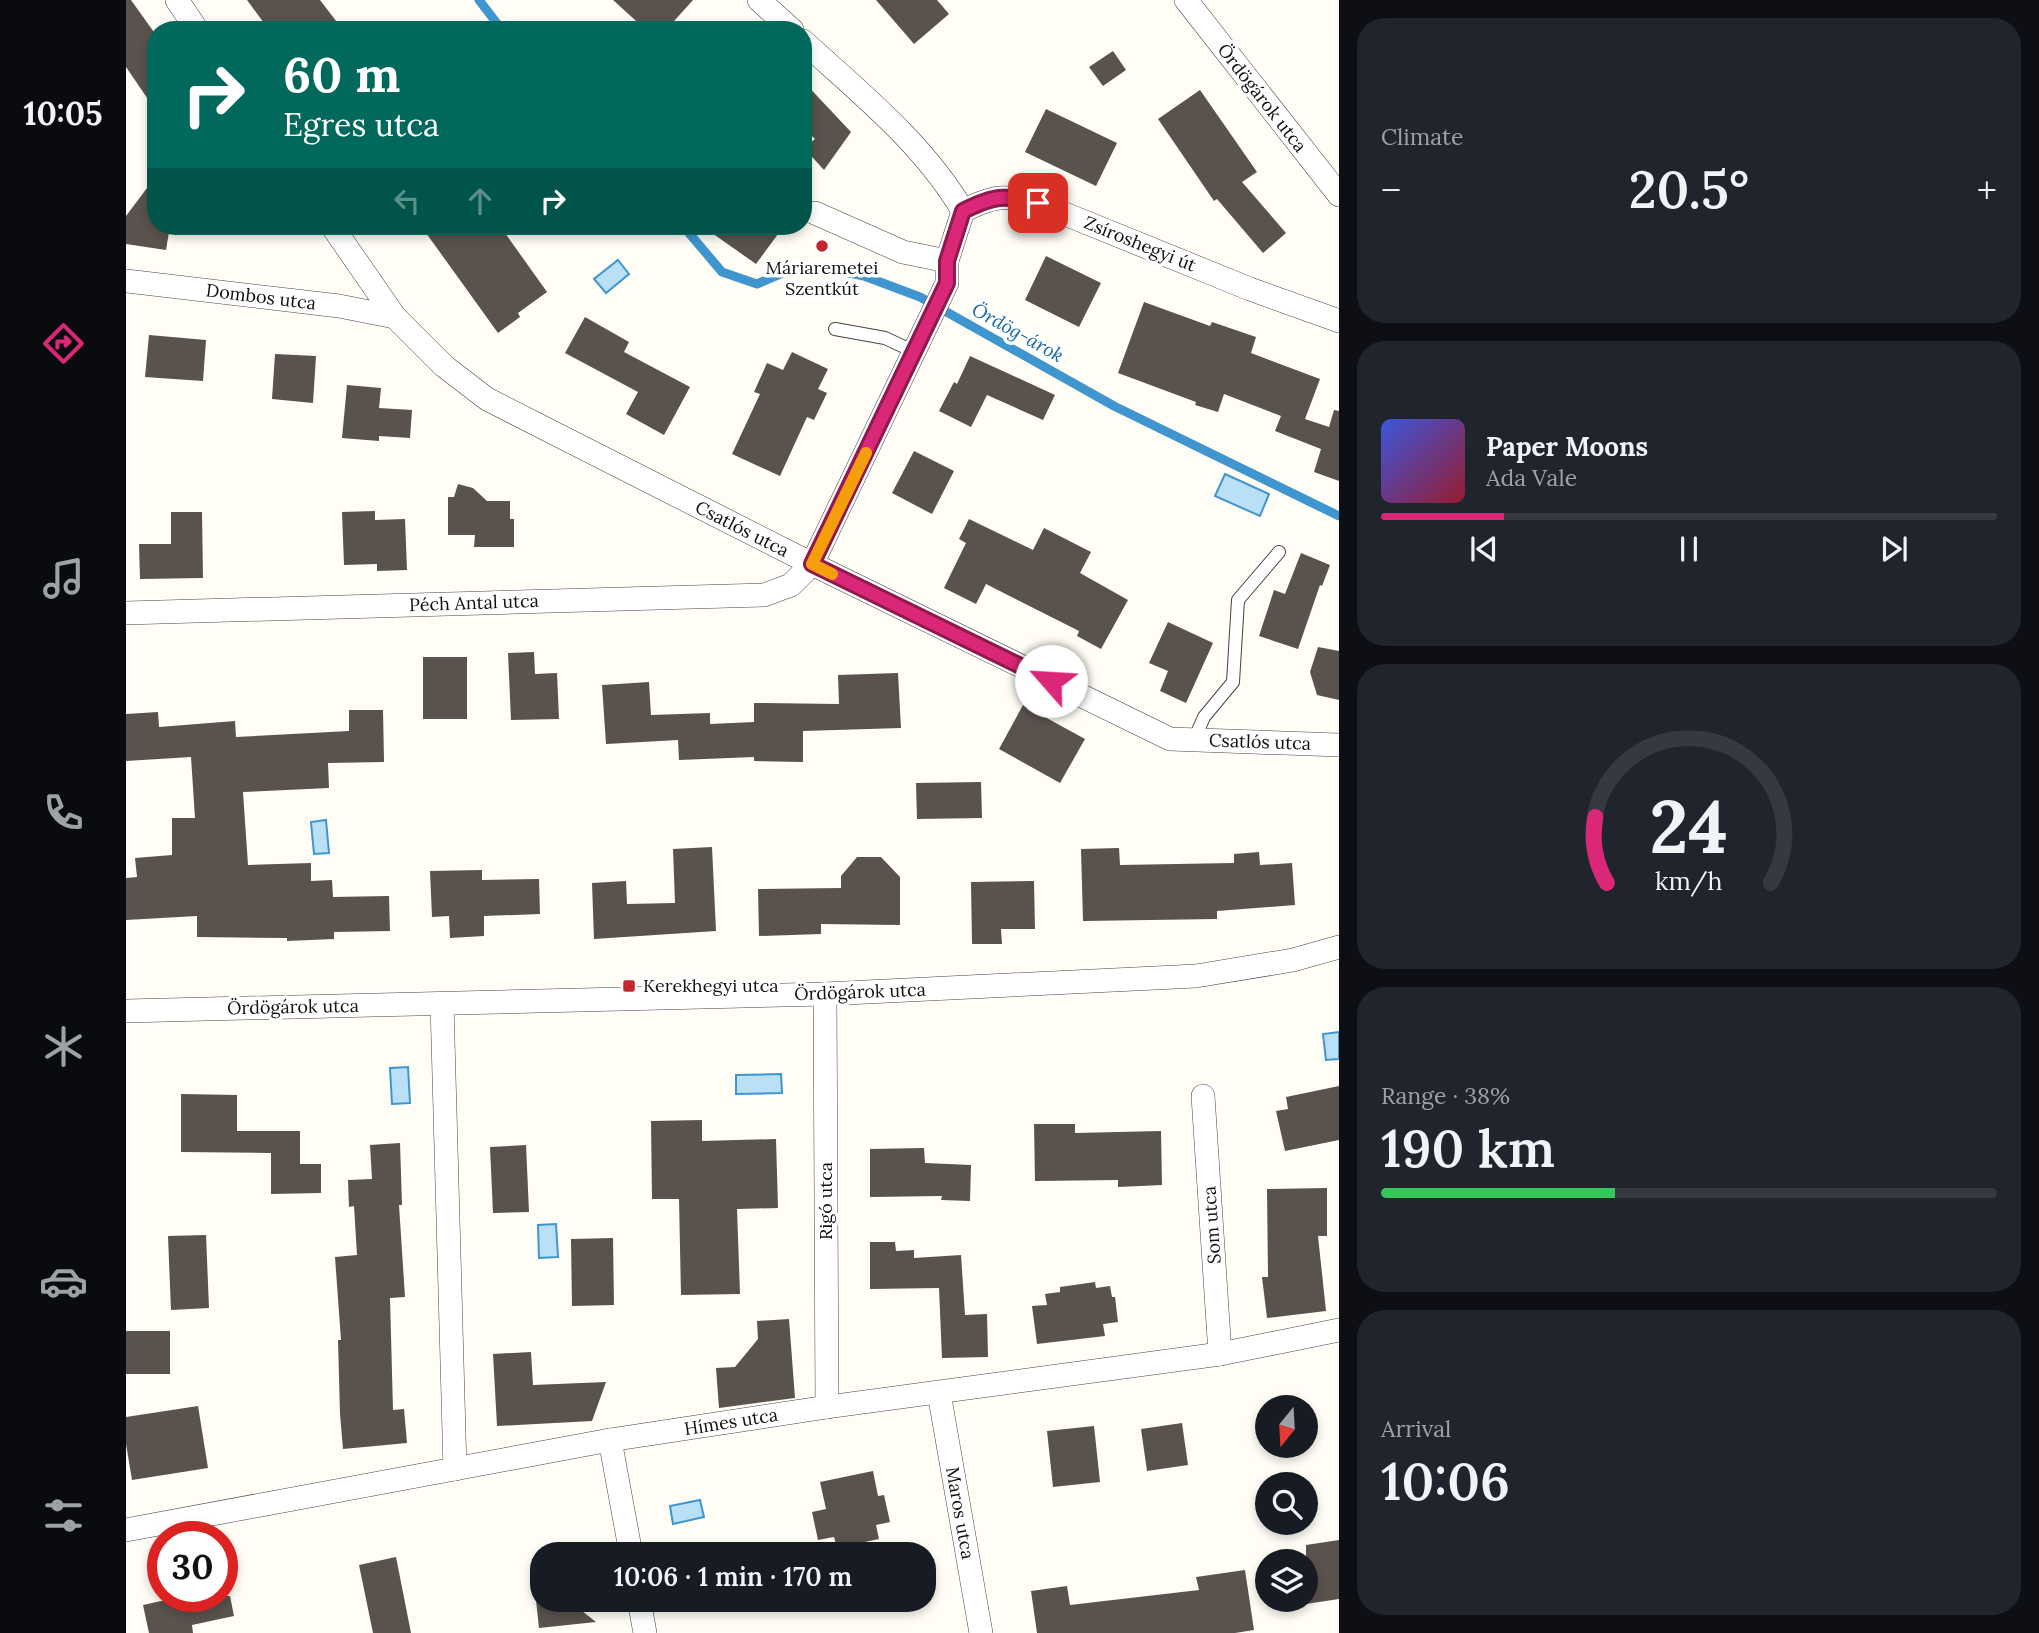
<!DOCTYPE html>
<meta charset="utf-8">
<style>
:root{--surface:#171b24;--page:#20242c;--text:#f1f3f6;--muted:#9ea1a6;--line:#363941;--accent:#db2777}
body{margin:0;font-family:Lora,serif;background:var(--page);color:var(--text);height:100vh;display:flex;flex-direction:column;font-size:26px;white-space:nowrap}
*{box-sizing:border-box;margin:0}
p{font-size:23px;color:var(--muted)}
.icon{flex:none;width:38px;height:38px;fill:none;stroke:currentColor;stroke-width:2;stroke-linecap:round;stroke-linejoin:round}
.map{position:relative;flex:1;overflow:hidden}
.details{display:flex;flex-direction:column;gap:18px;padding:18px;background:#0d0f14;width:700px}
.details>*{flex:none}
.guide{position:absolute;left:21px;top:21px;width:665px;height:214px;border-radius:28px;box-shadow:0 4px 10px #0003;background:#00695c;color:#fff;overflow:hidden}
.needle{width:46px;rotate:198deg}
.buttons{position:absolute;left:1129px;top:1395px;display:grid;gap:14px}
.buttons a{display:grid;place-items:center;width:63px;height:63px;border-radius:50%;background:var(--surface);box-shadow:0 4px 10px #0003;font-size:35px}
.speed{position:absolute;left:21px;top:1521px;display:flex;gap:14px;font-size:35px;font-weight:700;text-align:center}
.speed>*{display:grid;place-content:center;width:91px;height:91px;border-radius:50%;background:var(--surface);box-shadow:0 4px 10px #0003;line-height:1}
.speed .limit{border:10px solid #d22;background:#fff;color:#111}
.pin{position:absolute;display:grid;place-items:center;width:60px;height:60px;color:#fff;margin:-30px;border-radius:14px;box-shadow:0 4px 10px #0006}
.me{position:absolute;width:77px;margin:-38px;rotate:296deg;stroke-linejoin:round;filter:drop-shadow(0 0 5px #0008)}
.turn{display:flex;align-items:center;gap:24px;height:147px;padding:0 21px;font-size:32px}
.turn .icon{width:91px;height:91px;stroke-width:2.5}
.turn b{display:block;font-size:49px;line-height:60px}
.lanes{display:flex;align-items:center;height:66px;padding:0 21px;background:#0003;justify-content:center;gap:35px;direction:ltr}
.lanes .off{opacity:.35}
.big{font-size:52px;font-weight:600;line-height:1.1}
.details .card{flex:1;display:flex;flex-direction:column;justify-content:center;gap:10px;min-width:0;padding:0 24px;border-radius:28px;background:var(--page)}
.details .dial{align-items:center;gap:0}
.dial svg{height:182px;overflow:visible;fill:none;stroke:var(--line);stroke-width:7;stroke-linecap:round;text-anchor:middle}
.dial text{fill:var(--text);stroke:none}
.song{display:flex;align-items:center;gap:21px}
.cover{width:84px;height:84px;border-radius:10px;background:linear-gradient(135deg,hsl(230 70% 55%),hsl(350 70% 35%))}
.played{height:7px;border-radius:4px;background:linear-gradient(90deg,var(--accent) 20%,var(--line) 20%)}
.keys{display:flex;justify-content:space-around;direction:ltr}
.heat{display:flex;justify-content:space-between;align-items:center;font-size:38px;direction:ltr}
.charge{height:10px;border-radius:5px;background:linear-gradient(90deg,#34c759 38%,var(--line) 0)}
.trip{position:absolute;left:404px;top:1542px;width:406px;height:70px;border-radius:28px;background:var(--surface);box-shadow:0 4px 10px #0003;font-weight:600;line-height:70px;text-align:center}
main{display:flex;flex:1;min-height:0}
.tab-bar{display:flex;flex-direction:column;width:126px;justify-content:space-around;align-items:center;background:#090b0e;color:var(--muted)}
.tab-bar .icon{width:49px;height:49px}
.tab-bar .on{color:var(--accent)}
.tab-bar b{font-size:32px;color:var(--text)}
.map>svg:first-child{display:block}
</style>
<main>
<nav class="tab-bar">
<b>10:05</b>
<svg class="icon on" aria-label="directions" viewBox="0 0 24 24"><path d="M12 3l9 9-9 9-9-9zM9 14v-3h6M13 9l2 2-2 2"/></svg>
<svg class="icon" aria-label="music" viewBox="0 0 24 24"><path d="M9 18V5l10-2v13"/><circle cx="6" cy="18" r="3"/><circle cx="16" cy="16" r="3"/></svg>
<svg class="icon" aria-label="phone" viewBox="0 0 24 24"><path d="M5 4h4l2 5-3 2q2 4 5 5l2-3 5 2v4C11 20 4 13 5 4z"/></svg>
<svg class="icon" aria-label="climate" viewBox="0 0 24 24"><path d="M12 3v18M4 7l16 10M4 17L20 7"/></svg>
<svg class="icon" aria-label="car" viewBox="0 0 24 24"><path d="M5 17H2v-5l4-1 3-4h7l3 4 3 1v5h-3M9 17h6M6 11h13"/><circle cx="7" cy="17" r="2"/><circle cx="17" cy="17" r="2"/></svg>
<svg class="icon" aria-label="filters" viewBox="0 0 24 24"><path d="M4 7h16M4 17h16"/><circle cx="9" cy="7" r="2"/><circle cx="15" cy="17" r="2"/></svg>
</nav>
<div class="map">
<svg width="1213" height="1633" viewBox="0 0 1213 1633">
<rect width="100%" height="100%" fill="#fffdf5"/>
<!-- water -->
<g fill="#b9e0f7" stroke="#3f96cf" stroke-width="2">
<polygon points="492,260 503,274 480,293 468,279"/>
<polygon points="1099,474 1143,494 1134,516 1089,496"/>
<polygon points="200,820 203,853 188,854 185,822"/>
<polygon points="1213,1032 1213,1059 1200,1060 1197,1034"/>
<polygon points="282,1067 284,1103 266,1104 264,1068"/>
<polygon points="655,1074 656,1093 610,1094 610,1075"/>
<polygon points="430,1224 432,1257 413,1258 412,1225"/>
<polygon points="574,1500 578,1517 547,1524 544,1506"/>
</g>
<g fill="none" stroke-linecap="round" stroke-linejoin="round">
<!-- stream -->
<g stroke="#3f96cf" stroke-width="9">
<polyline points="353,0 376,30"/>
<polyline points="557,226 596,272 631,284 666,269 698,268 738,276 794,297 988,406 1213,516"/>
</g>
</g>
<!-- building -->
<g fill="#5a524d">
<polygon points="0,0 5,0 30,35 30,111 0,67"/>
<polygon points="121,0 194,0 217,30 143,30"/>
<polygon points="487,0 567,0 540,30 520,30"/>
<polygon points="750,0 811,0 823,14 788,44"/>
<polygon points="987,51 1000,70 977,86 963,67"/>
<polygon points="677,81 725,132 698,170 678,148 689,139 677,127"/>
<polygon points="1074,90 1131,172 1116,182 1160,233 1137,253 1091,199 1088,201 1032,119"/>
<polygon points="920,109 991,143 970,186 899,152"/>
<polygon points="30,176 30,226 44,226 40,250 0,244 0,216"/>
<polygon points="295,226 374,226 421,292 392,313 394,317 372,333"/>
<polygon points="576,226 658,226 630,264"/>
<polygon points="920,256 975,283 953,327 899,300"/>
<polygon points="1018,302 1084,326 1086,322 1130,337 1125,353 1194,379 1179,419 1203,427 1208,410 1213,411 1213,481 1188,472 1195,449 1149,431 1155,416 1098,394 1092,412 1069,405 1070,402 992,373"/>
<polygon points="459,317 503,342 498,352 564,387 538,435 500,414 512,392 439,353"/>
<polygon points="23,335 80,340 77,381 19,377"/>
<polygon points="666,352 702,369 692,389 701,393 688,420 681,417 654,476 606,454 634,394 628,392 641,363 657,370"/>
<polygon points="149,354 190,356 187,403 146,399"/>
<polygon points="844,356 929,395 917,420 861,395 845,427 813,411 828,382 831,384"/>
<polygon points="221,385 255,388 253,408 286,410 284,438 253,436 253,441 216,438"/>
<polygon points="788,451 828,471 806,514 766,493"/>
<polygon points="332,484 347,488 361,501 384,501 384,519 388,519 388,547 348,547 349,535 322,535 322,497 328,497"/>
<polygon points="249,511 249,520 279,519 281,570 251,571 251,564 218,565 216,512"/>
<polygon points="45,512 76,512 77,578 14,579 13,544 45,544"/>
<polygon points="843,519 907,550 918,528 965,552 954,573 1002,600 975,649 951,636 953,631 860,584 850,604 818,588 840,543 833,539"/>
<polygon points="1175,553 1204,565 1196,586 1194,585 1172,649 1133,636 1148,590 1159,594"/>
<polygon points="1042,622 1087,643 1060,703 1034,691 1042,671 1023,663"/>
<polygon points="1192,647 1213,651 1213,700 1191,695 1184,672"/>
<polygon points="408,652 409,674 431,673 433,719 385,720 382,653"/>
<rect x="297" y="657" width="44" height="62"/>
<polygon points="772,673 775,728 677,731 677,762 628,761 628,757 553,760 552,740 480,744 476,685 523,682 525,715 584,713 584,724 628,722 628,703 713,704 712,675"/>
<polygon points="897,705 959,739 934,783 873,749"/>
<polygon points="223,710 257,710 258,762 202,763 203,788 117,792 122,865 185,863 185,881 206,880 207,897 263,896 264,931 208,932 208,939 161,941 161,938 71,937 71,916 0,920 0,878 11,877 9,858 46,855 46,818 69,818 65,757 0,761 0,714 32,712 33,727 109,721 110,737 223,731"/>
<polygon points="855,782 856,818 791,819 790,783"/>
<polygon points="586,847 590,931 468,939 466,883 500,881 501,904 549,903 547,849"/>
<polygon points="993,848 994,865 1108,863 1108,854 1133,852 1134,865 1166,863 1169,905 1091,911 1091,919 957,921 955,849"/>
<polygon points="731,857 755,857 774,877 774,925 695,924 695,934 633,936 632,889 715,888 715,876"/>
<polygon points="356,870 356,880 413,879 414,914 358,916 358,936 324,938 323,916 306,917 304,871"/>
<polygon points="908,881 909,929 875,929 876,944 846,944 845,882"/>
<polygon points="1213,1086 1213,1140 1159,1151 1150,1111 1162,1109 1160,1097"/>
<polygon points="55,1094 111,1095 111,1131 174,1131 174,1164 195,1164 195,1193 145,1194 145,1153 55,1152"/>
<polygon points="576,1120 576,1141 650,1139 652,1208 611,1209 614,1294 555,1295 553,1199 526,1199 525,1121"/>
<polygon points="908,1124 949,1124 949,1133 1035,1131 1036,1185 992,1187 992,1180 909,1181"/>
<polygon points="274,1143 276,1205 273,1205 279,1297 264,1298 267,1410 278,1409 281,1443 217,1449 214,1414 212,1340 215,1340 209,1257 231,1255 228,1206 223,1207 222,1180 246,1179 244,1145"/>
<polygon points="400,1145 403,1212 367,1213 364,1147"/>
<polygon points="798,1148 799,1163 845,1165 844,1201 815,1200 816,1196 744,1197 744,1149"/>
<polygon points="1201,1188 1201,1236 1192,1236 1200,1311 1141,1318 1136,1277 1142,1277 1141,1189"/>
<polygon points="80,1235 83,1308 45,1310 42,1236"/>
<polygon points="487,1238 488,1305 446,1306 445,1239"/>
<polygon points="744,1242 769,1242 770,1251 788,1250 788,1258 835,1255 839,1315 861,1314 862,1357 816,1358 813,1288 744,1289"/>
<polygon points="969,1282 970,1288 984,1286 986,1297 989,1297 992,1322 977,1324 979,1336 911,1344 906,1306 921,1305 919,1294 934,1292 934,1287"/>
<polygon points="663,1319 669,1398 593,1408 590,1368 609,1367 632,1339 631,1321"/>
<rect x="0" y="1331" width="44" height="43"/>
<polygon points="405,1352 407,1385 480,1382 466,1421 371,1426 367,1354"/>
<polygon points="72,1406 82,1468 6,1480 0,1444 0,1417"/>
<polygon points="1056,1423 1062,1465 1021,1471 1015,1429"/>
<polygon points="968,1426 974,1482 927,1487 921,1431"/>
<polygon points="747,1471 752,1496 758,1495 764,1522 750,1525 753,1539 711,1548 708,1537 692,1540 686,1512 700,1509 694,1482"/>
<polygon points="1213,1540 1213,1599 1180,1604 1180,1545"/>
<polygon points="270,1557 285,1633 247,1633 233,1565"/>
<polygon points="1119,1570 1128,1630 1109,1633 911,1633 905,1591 941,1586 944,1605 1073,1590 1070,1577"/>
<polygon points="58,1596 104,1596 108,1616 66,1625 67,1633 23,1633 17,1605"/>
<polygon points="410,1600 442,1600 470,1622 413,1628"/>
</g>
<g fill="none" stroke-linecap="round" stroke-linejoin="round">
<defs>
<g id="service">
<polyline points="709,329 759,338 789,352"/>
<polyline points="1068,740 1078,717 1107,682 1112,600 1153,552"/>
</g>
<g id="minor">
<polyline points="51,0 71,30"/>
<polyline points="633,0 666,30"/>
<polyline points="1060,0 1213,195"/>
<path d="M677 41C734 93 797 143 837 211"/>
<path d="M837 211C869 195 877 195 912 203L1124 289 1213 321"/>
<polyline points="689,213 777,252 821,261"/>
<polyline points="206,226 269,317 318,366 361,399 414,426 686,564 1044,739 1213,745"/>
<polyline points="0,281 213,306 269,317"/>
<polyline points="0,613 638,595 665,585 686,564 821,283 821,261 837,211"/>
<polyline points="699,994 701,1407"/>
<polyline points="316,1004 329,1469"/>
<polyline points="0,1011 699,994 1070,976 1167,960 1213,947"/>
<polyline points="1077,1096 1094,1354"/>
<polyline points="813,1393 855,1633"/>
<polyline points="484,1440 505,1554"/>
<polyline points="0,1530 484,1440 701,1407 1094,1354 1213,1330"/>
<polyline points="513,1600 519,1633"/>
</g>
</defs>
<!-- service casing -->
<use href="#service" stroke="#444" stroke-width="14"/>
<!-- minor casing -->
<use href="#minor" stroke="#444" stroke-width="24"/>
<!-- service -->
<use href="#service" stroke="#fff" stroke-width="12"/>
<!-- minor -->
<use href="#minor" stroke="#fff" stroke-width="23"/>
</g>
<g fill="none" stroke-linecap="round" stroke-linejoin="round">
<defs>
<path id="route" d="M912 203C877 195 869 195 837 211L821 261V283L686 564 925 681"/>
</defs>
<!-- route casing -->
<use href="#route" stroke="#8e194d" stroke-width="18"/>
<!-- route -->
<use href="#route" stroke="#db2777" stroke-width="12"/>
<!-- slow -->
<polyline stroke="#f59e0b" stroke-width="12" points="706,574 686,564 740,453"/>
</g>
<!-- markers -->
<g fill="#c4262e" stroke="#fff" stroke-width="2.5">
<circle cx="696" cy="246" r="7"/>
<rect x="496" y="979" width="14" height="14" rx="3.5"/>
</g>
<g text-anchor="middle" stroke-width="7" stroke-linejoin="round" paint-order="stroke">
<!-- street labels -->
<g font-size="18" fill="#111" stroke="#fff">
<text transform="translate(1136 98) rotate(52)" y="6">Ördögárok utca</text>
<text transform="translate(1014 244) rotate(22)" y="6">Zsíroshegyi út</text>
<text transform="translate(135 297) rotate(7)" y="6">Dombos utca</text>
<text transform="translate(616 529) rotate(27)" y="6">Csatlós utca</text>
<text transform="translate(348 603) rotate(-2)" y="6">Péch Antal utca</text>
<text transform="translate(1134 742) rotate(2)" y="6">Csatlós utca</text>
<text transform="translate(734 992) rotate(-2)" y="6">Ördögárok utca</text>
<text transform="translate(167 1007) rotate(-1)" y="6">Ördögárok utca</text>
<text transform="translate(700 1201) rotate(-90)" y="6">Rigó utca</text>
<text transform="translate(1086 1225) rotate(-94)" y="6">Som utca</text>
<text transform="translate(605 1422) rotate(-9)" y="6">Hímes utca</text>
<text transform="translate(834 1513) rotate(80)" y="6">Maros utca</text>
</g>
<!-- poi labels -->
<g font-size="18" fill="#111" stroke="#fff">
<text x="696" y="274">Máriaremetei<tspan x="696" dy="21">Szentkút</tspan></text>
<text x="517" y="992" text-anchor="start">Kerekhegyi utca</text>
</g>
<!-- water labels -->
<g font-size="19" font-style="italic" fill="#1768a6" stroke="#fff">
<text transform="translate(892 332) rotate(29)" y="7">Ördög-árok</text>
</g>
</g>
</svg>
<div class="buttons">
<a><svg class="needle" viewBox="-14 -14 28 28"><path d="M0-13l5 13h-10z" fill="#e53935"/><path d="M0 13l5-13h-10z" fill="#9ea1a6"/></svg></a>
<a><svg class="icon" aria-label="search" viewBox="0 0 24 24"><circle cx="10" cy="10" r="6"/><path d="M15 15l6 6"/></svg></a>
<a><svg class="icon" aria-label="layers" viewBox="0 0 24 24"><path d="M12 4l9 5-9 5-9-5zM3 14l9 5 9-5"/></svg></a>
</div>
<div class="speed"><div class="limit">30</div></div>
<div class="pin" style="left:912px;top:203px;background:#d93025"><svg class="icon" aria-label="arrive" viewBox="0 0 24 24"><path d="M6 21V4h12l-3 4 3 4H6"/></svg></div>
<svg class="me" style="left:925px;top:681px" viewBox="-20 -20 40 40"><circle r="19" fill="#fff"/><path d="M0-13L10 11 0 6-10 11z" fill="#db2777"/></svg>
<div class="trip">10:06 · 1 min · 170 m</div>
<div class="guide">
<div class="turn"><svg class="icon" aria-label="right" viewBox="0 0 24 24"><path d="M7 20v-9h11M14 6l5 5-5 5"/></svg><div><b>60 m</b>Egres utca</div></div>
<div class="lanes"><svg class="icon off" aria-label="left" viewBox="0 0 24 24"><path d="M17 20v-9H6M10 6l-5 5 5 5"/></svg><svg class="icon off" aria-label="ahead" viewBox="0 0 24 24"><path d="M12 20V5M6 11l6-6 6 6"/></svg><svg class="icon" aria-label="right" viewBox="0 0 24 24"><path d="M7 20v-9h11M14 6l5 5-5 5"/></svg></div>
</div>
</div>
<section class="details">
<div class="card"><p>Climate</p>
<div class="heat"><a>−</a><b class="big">20.5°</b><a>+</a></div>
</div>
<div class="card">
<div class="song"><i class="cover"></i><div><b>Paper Moons</b><p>Ada Vale</p></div></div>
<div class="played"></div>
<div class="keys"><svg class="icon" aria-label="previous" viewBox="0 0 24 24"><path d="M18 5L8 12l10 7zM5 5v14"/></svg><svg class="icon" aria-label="pause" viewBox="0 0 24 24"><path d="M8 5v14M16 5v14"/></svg><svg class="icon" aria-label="next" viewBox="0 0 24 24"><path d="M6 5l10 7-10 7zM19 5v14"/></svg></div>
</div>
<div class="card dial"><svg viewBox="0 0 100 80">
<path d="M14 69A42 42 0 1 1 86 69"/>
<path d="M14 69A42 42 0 0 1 9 40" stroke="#db2777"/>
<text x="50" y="56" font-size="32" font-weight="700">24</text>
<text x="50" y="72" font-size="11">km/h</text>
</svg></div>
<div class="card"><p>Range · 38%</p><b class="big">190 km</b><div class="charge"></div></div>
<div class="card"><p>Arrival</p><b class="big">10:06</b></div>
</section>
</main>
